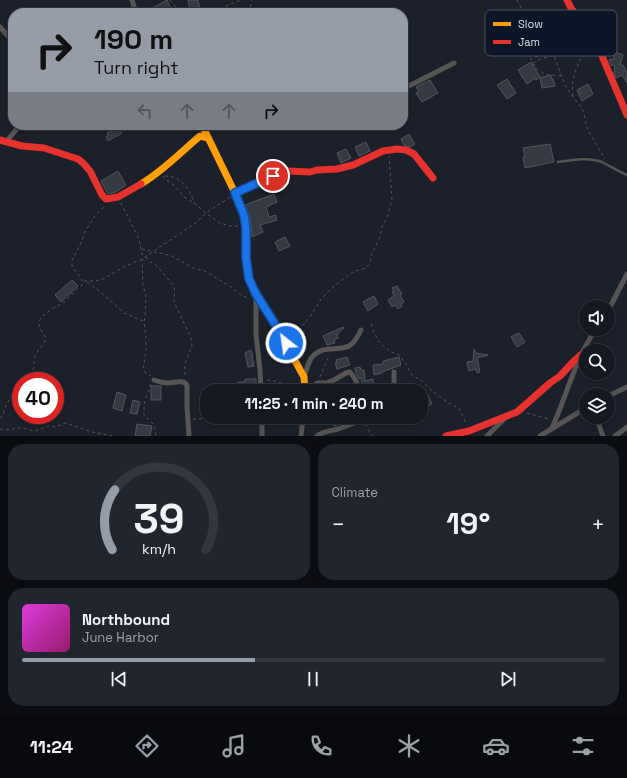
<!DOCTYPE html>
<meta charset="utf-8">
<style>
:root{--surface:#141820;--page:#21252d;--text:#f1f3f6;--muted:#9da0a5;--line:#33373e;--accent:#969ca7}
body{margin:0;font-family:"Space Grotesk",sans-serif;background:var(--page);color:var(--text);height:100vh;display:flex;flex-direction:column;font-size:15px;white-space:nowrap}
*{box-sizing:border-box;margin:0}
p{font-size:13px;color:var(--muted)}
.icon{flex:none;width:22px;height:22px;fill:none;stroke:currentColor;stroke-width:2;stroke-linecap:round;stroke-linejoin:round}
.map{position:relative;height:436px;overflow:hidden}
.sheet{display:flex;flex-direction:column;gap:8px;padding:8px;background:#0b0d12;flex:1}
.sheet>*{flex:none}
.hud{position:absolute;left:8px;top:8px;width:400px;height:122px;border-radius:16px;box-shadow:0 2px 10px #0003,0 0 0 1px var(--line);background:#969ca7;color:#111;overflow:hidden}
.fabs{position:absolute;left:579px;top:300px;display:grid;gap:8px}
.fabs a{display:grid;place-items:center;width:36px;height:36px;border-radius:50%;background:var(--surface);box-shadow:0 2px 10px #0003,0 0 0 1px var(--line);font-size:20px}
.speed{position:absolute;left:12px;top:372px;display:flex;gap:8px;font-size:20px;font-weight:700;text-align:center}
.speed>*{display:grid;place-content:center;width:52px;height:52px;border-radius:50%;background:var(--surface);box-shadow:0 2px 10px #0003,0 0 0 1px var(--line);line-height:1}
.speed .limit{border:6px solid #d22;background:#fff;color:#111}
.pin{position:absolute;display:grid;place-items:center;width:34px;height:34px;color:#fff;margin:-17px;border:2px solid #fff;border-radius:50%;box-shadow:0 1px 4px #0007}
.me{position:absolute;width:44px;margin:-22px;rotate:330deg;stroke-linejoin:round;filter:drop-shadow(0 0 3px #0008)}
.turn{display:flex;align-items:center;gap:14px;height:84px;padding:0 20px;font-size:18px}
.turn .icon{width:52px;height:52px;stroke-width:2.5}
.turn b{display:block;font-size:28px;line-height:34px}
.lanes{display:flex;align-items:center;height:38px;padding:0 20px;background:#0003;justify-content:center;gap:20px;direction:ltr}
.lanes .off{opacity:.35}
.big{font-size:30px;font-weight:800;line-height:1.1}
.sheet .card{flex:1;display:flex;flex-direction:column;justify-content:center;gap:6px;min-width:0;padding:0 14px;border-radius:16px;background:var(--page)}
.sheet .dial{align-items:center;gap:0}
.dial svg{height:104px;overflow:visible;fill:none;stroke:var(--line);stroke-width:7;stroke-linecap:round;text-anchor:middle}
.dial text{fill:var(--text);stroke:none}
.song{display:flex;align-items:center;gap:12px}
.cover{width:48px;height:48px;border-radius:6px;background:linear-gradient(135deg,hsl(300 70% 55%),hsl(320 70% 35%))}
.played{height:4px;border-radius:2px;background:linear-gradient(90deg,var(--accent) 40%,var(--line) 40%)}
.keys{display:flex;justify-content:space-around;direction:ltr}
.heat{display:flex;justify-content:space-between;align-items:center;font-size:22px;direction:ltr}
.sheet .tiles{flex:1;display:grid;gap:8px;grid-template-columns:1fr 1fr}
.card:last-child{grid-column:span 2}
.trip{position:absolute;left:200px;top:384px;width:228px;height:40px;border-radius:16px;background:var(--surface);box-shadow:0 2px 10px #0003,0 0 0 1px var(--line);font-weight:800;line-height:40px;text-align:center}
.tabs{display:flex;height:64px;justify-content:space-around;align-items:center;background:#080a0d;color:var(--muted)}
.tabs .icon{width:28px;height:28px}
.tabs .on{color:var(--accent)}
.tabs b{font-size:18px;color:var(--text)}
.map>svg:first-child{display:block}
</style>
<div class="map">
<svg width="627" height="436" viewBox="0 0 627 436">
<rect width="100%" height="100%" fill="#1b202a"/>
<!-- building -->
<g fill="#353942" stroke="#51555e">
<polygon points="167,0 170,7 169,8 171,11 168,13 155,13 152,8"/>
<polygon points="188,0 198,0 200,9 197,10 197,12 191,13 191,11 190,12"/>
<polygon points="561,35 566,43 560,47 561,48 556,51 553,46 536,57 529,45 542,36 547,44"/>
<polygon points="615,52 623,55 620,65 623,65 627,73 627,83 622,75 616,78 614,73 615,66 611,65 609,61 610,59 613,60"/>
<polygon points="531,62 540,77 536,80 535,78 527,84 518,70"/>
<polygon points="551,75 552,79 553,79 555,86 542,88 540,78"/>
<polygon points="507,79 516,93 507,99 497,85"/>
<polygon points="430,80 438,93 422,102 416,93 419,92 416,87"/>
<polygon points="588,84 593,94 582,101 577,90"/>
<polygon points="118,127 122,133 108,141 106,137 108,135 107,133"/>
<polygon points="409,134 415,144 410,147 404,145 401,139"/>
<polygon points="366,142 370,151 359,156 355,147"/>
<polygon points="550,144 554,162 525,168 523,157 525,157 523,148"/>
<polygon points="346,149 351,158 341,163 337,153"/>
<polygon points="118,171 126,185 116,192 108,194 101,181"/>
<polygon points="286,177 289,183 273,191 270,183"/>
<polygon points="274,194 277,202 266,207 269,217 276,215 277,220 260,225 263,232 252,237 252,232 249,214 245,205"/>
<polygon points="285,237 290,246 279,251 275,242"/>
<polygon points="72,280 78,286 61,302 55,295"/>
<polygon points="397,286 402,294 400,295 404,302 401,304 402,306 398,309 395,305 392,307 388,300 394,296 392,292 394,291 392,288"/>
<polygon points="374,296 378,304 368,311 363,302"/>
<polygon points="343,327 344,328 337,334 338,338 334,340 335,343 327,345 323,336"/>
<polygon points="519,333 525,342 517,347 511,337"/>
<polygon points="474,349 476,353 488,355 477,358 480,372 477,373 476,369 469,371 467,362 473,361"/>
<polygon points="251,350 253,356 252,356 254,366 248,367 245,353"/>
<polygon points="347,357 350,365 337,369 335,363 337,363 336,360"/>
<polygon points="399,357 401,365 382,372 382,373 374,375 373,365 383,364 383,361"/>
<polygon points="360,367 361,370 364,370 365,381 373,379 375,388 372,389 373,391 364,391 361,378 359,379 356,373 355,368"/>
<polygon points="245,379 256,379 256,387 249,387 250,391 242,391 241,389 238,389 238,382 244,382"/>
<polygon points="280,384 282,390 265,391 265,387"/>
<rect x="151" y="386" width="10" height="14"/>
<polygon points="117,392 126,395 122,411 113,408"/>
<polygon points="428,395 432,404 421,409 421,397"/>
<polygon points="133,400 140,402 137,414 130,413"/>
<polygon points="329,417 346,417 348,421 334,426 333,423 331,424"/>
<polygon points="137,424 152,426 150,436 135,436"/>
</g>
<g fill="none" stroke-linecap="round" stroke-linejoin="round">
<!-- path -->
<g stroke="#545556" stroke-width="1" stroke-dasharray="3 3" stroke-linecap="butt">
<polyline points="170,0 176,7 178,13"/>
<polyline points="517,0 522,9 524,25 529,55 533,63 536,68 544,74 561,76"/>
<polyline points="209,13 241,0"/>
<polyline points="249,13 252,0"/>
<polyline points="533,63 541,59 553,55 554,56 565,85 573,97 581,107 584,113 586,125 589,132 605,159"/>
<path d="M573 96C571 85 573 76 578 65 579 62 580 59 582 57 586 54 591 54 595 54"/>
<polyline points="163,176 166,180 174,185 184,197 194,203 206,213 220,223 229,226 240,226"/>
<path d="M165 176C181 176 190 189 194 203"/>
<polyline points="121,203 139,239 142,254 143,285 146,296 145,318 144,321 146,339 146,351 143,369 145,372 151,376"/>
<polyline points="142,249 172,256 193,268 205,271 231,287 241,295 250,299"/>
<path d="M146 257 149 261 156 265 174 286C175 291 174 297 174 302L191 338 192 346 185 363V377"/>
<polyline points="84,281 96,281 103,279 124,267 142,259 197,222 206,213 230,197"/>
<polyline points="87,282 102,293 124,313 143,321"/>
<polyline points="371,324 374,333 379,342 389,351 399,355 406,364 412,375 422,381 430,389 450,404 459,408 467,425"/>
<polyline points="290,339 310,317 321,299 328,292 339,282 353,272 366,268 370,263 372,254 380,237 382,227 388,215 392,199 389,156"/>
<polyline points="320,377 327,360 330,355"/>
<path d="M267 380C277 382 283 380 287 391"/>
<polyline points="151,384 144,404 144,415 154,425 156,436"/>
<polyline points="527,413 549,419"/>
<path d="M0 418 3 415 4 410 17 384C21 379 28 377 32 372 35 368 33 362 35 357 37 350 44 345 46 338 44 334 39 329 39 324 38 315 58 306 64 302 70 297 76 290 82 285L83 282 72 266V260L81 243 85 232 94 217 106 205"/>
<polyline points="193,419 242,417"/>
<polyline points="365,424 372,436"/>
<polyline points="0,429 9,430 18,428 23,428 33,431 39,430 48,426 56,427 65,423 75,426 92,432 113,436"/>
</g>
<!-- lane -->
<path stroke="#565554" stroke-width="2.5" d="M558 162C573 160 588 157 602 162 610 166 618 171 627 175"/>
<!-- street -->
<g stroke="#565554" stroke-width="5">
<polyline points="132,0 136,13"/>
<polyline points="0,27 13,42"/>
<polyline points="403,89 454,63"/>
<polyline points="6,142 20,125"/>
<polyline points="256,296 256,335 260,370 261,391"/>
<polyline points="608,311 627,274"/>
<path d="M304 377C307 370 308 361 313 356 324 344 341 353 352 344 356 340 359 334 361 330"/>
<path d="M154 380C159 382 163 383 168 383 175 383 183 379 187 385V407L189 436"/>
<path d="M308 391 317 383H326L334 380 346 373 350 372C355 378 358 384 360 391"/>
<polyline points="391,391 394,385 394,372"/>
<polyline points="608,396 627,387"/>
<polyline points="596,417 603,436"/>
<path d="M552 428C567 395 575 359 596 329"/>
<polyline points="262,436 262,417"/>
<polyline points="301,436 303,417"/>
<path d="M317 436C323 431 331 431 338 429 347 426 358 422 365 417"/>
<polyline points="487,436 506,417"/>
<polyline points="540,436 586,408"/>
<polyline points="615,436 627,427"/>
</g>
<!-- slow -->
<g stroke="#ff9f0a" stroke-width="7">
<polyline points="202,125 235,193 244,215 247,233 246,258 249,279 255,295 273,321 304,377 305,391"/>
<path d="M141 184C163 171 181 152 200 136L208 138"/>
</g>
<!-- jam -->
<g stroke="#e5322d" stroke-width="7">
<polyline points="567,0 571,8 593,38 599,49 627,115"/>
<polyline points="0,140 22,146 44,148 78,159 83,163 90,171 102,195 106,199 118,197 141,184"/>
<polyline points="235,193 281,173 289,171 310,172 317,170 337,169 353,165 383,151 397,149 406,150 414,154 433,178"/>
<polyline points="446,436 469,431 517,412 550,383 560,376 574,361 582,354"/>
</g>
</g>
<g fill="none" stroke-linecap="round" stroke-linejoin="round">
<defs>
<polyline id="route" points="273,176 235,193 244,215 246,228 246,258 249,279 256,294 273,321 286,343"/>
</defs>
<!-- route casing -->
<use href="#route" stroke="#114b97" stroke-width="10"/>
<!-- route -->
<use href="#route" stroke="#1a73e8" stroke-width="7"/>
</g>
<!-- legend -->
<rect x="485" y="10" width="132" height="46" rx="6" fill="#0c1626" stroke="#495261" stroke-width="1"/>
<rect x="493" y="22" width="18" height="4" fill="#ff9f0a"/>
<rect x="493" y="40" width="18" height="4" fill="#e5322d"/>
<g font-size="11" fill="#d8dfea">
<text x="518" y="28">Slow</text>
<text x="518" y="46">Jam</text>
</g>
</svg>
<div class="fabs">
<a><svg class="icon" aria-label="sound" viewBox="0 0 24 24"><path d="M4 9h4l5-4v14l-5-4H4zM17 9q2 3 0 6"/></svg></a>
<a><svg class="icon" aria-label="search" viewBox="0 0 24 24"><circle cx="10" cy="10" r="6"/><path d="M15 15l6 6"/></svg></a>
<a><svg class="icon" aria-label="layers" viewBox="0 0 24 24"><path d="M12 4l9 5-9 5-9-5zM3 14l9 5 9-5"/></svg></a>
</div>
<div class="speed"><div class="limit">40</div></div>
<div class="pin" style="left:273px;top:176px;background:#d93025"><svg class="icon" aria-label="arrive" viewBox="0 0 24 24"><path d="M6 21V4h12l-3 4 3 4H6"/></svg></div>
<svg class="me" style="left:286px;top:343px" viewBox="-20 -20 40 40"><circle r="17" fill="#1a73e8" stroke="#fff" stroke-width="3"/><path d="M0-11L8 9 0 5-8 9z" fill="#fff"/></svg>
<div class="trip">11:25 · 1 min · 240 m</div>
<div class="hud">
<div class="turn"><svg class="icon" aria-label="right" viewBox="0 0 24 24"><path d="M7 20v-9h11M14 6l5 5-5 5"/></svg><div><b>190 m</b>Turn right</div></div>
<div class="lanes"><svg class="icon off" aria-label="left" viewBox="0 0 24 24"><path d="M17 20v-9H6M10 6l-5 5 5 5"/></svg><svg class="icon off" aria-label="ahead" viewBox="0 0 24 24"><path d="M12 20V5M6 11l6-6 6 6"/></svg><svg class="icon off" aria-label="ahead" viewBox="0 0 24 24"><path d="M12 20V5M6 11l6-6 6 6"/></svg><svg class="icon" aria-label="right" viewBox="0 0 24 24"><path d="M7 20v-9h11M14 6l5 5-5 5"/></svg></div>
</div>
</div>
<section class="sheet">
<div class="tiles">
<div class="card dial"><svg viewBox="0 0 100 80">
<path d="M14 69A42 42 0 1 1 86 69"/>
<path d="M14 69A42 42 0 0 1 16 23" stroke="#969ca7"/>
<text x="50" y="56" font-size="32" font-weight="700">39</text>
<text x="50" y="72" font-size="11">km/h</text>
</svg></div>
<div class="card"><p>Climate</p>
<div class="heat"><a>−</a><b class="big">19°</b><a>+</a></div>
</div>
<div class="card">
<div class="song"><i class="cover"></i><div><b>Northbound</b><p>June Harbor</p></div></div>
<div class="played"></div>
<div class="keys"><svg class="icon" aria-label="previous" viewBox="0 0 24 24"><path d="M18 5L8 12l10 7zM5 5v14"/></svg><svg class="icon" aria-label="pause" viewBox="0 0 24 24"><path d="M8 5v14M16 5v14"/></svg><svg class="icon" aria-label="next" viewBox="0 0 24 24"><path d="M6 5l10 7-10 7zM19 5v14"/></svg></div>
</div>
</div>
</section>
<nav class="tabs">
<b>11:24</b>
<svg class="icon on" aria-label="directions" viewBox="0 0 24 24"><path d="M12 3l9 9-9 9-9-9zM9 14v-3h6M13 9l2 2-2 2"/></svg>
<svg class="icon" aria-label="music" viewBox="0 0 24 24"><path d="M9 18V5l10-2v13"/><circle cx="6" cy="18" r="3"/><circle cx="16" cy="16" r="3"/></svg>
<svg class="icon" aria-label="phone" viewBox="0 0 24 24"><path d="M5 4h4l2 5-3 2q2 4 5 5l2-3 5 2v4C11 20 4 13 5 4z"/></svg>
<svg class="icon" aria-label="climate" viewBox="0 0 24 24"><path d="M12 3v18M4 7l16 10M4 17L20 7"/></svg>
<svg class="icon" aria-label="car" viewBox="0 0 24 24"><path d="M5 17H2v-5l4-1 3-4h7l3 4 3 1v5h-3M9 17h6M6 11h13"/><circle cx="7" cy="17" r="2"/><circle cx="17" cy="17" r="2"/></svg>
<svg class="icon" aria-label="filters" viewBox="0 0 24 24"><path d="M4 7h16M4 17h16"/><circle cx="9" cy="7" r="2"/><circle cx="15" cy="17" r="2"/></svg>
</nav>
